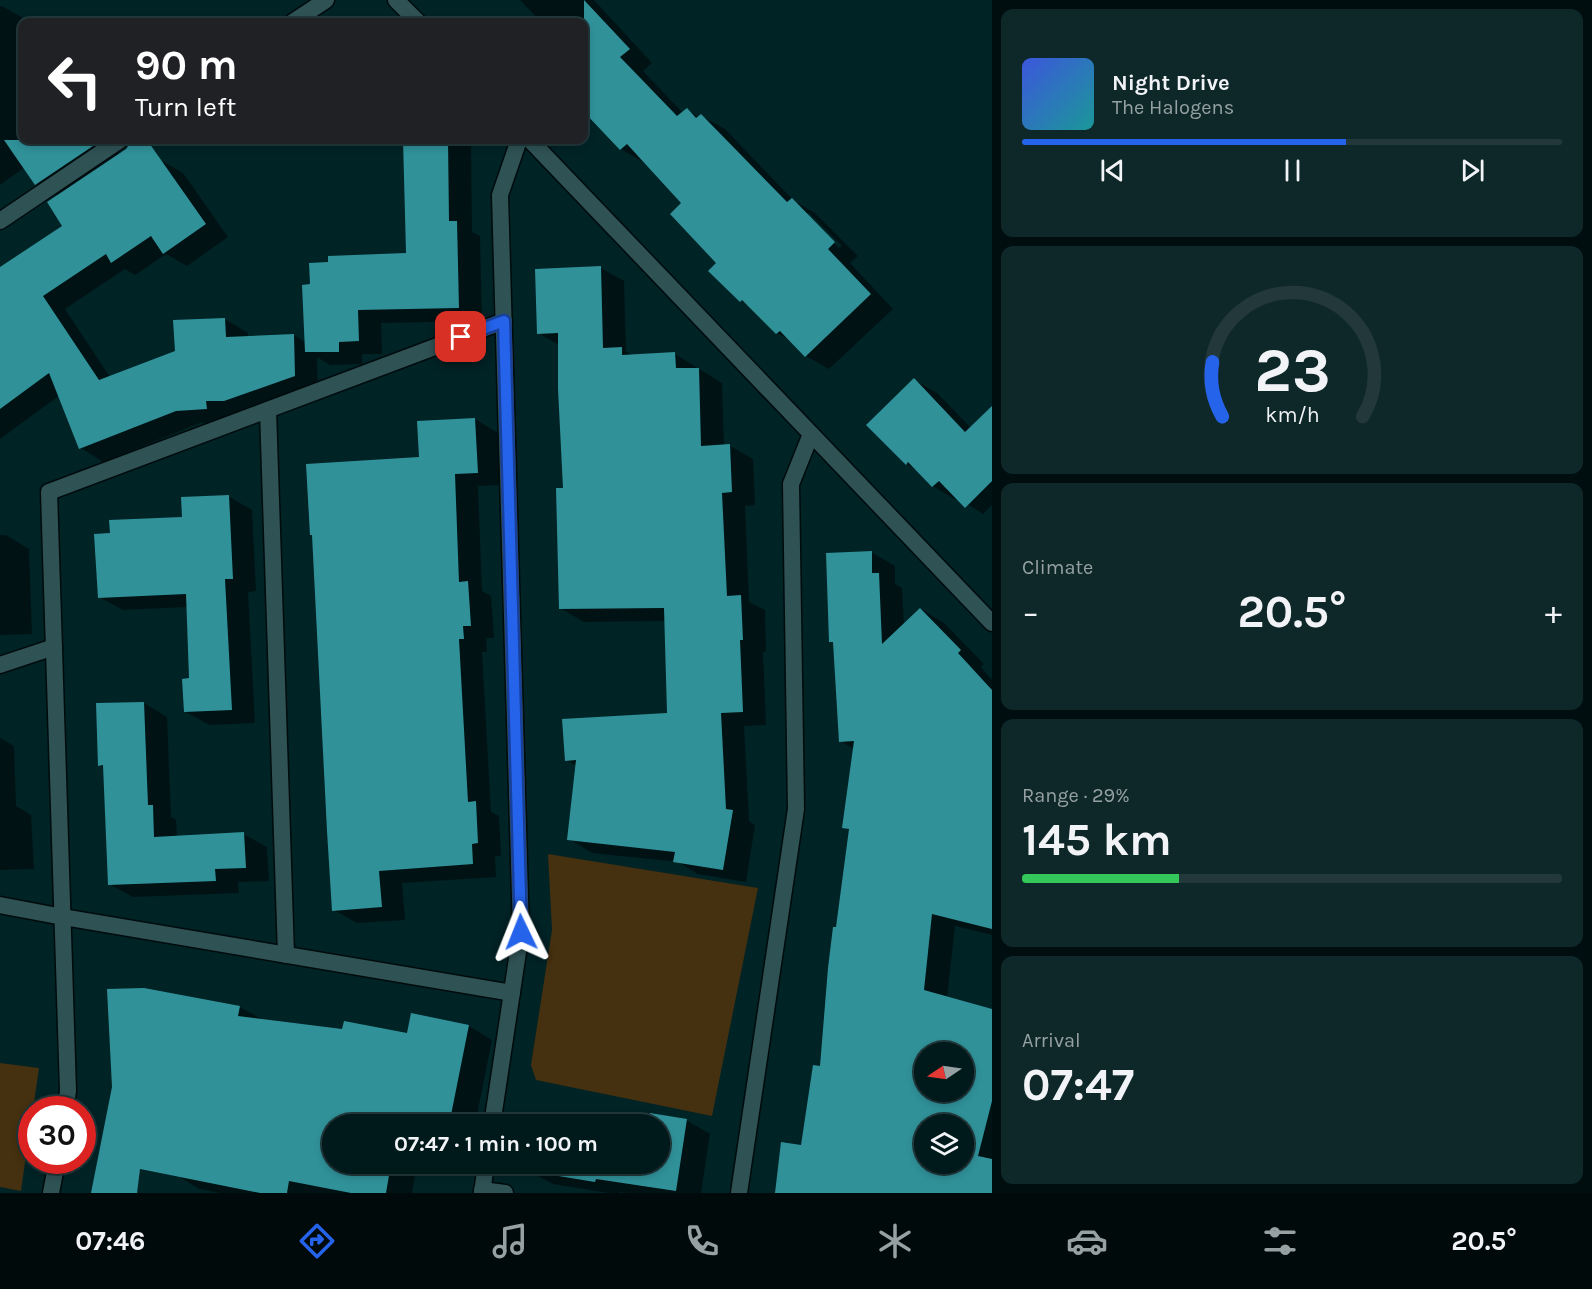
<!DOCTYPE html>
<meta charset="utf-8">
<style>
:root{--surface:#001a1c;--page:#0e2729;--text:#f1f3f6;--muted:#95a1a3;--line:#22383b;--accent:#2563eb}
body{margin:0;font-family:Karla,sans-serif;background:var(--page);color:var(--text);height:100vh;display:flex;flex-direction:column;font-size:22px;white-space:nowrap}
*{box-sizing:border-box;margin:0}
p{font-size:20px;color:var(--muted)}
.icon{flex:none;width:33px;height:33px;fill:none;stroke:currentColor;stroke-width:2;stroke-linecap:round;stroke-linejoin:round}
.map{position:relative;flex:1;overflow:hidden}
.details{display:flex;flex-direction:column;gap:9px;padding:9px;background:#000e0f;width:600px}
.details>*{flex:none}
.top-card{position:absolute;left:18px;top:18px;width:570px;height:126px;border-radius:12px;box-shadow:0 3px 9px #0003,0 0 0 2px var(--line);background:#202124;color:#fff;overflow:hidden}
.needle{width:39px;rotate:257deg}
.controls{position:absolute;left:914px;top:1042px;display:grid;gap:12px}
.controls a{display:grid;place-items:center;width:60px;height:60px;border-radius:50%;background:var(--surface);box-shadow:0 3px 9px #0003,0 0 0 2px var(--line);font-size:30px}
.speed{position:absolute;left:18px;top:1096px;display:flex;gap:12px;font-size:30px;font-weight:700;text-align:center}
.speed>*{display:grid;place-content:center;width:78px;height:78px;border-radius:50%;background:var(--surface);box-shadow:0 3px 9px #0003,0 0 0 2px var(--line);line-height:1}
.speed .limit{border:9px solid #d22;background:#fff;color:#111}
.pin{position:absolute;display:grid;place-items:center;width:51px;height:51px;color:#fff;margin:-26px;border-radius:12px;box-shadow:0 3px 9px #0006}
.me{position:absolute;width:66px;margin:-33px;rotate:358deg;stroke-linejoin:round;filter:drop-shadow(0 0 4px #0008)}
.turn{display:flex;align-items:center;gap:21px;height:126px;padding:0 18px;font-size:27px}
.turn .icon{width:78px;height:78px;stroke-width:2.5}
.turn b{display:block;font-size:42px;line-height:51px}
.big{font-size:45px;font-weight:700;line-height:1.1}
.details .tile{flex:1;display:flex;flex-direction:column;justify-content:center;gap:9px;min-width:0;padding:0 21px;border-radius:12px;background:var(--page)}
.details .dial{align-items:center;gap:0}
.dial svg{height:156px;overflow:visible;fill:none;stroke:var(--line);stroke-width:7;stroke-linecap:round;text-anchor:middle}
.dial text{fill:var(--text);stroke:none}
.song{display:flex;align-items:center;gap:18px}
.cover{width:72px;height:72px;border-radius:9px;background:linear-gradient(135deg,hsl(230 70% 55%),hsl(180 70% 35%))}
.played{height:6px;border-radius:3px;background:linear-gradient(90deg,var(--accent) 60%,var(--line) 60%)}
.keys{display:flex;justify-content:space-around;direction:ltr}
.heat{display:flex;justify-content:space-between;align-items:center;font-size:33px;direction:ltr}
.charge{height:9px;border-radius:4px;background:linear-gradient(90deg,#34c759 29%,var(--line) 0)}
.trip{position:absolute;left:322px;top:1114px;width:348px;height:60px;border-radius:30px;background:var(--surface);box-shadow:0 3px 9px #0003,0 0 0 2px var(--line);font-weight:700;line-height:60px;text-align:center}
.tabs{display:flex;height:96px;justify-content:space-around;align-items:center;background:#000a0b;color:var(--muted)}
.tabs .icon{width:42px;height:42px}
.tabs .active{color:var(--accent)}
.tabs b{font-size:27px;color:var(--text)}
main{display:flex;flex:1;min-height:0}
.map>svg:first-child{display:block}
</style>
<main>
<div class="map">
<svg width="992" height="1193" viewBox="0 0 992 1193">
<rect width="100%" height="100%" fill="#002326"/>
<!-- green -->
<g fill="#45300f">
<polygon points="548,854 758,888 712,1116 536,1080 531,1065 552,930"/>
<polygon points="0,1063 39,1068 33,1110 32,1110 31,1119 21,1191 0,1187"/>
</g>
<!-- shadow -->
<g fill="#0007" fill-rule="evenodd">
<path d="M520 0H594L652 63 643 71 683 113 687 110 699 117 701 116 725 129 794 201 815 213 858 256 850 263 893 309 829 369 806 356 793 342 777 333 751 307 741 301 683 203 645 163 621 149 584 110 598 97 584 82V22H541ZM804 213H809L842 246 839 248Z"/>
<polygon points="2,6 30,22 22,22 22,140 110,140 124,160 160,160 183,173 228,237 187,266 166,254 135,275 125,269 65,309 110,377 176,352 225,319 248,333 248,338 294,335 307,343 407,255 404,140 467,140 471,142 472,232 480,236 482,321 381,323 382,354 362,354 362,364 330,365 317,357 318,389 248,413 229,414 229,422 200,423 103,462 81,448 60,395 0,439 0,269 64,226 58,196 36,184 25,167 0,185 0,7"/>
<polygon points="601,268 624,281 626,351 633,356 675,354 722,383 724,446 730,446 753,459 755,505 745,506 749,602 765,610 766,652 763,652 766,725 744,726 749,821 755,825 746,882 698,874 678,862 592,853 569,839 577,766 566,760 669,714 666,621 584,622 560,608 565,489 559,345 538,333"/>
<polygon points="914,380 937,393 971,428 992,410 992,505 983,514 958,498 956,500 933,486 918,471 907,464"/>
<polygon points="475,419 498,433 501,485 478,486 482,591 491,596 494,638 486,638 487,652 482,652 491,812 499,816 501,856 495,856 496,877 402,883 405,920 357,923 334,910 420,459"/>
<polygon points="228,496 252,510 256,591 248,592 255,723 209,725 186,712 191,680 188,607 123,610 99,597 112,534 184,518"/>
<polygon points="0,535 6,535 29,549 32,634 0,635"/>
<path d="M871 552 895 566V584L902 588 904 626 921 609 944 623 984 664 981 667 992 680V935L955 926 947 998 992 1010V1193H776L802 1146 821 1068 851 831 844 827 854 749 840 741 834 643 830 641ZM924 1053H963V1092H924ZM924 1125H963V1164H924Z"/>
<polygon points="144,703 167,717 171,817 176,820 177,837 243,834 267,847 269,881 238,882 239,893 133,897 109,884 105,768 100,765"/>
<polygon points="0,738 14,746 16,806 31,815 34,869 0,870"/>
<polygon points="144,989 240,1007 263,1020 344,1031 408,1034 412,1015 469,1026 492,1040 475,1125 333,1125 333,1164 417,1164 412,1193 220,1193 199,1189 180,1177 124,1166"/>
<polygon points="686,1120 710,1134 701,1193 628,1193 619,1192 619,1193 608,1193 553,1184 529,1171 530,1164 660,1164 660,1125 650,1125"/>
</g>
<!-- building -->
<g fill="#309199" fill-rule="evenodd">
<polygon points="584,0 630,49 620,57 677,116 687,108 696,118 701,114 787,202 792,198 835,242 828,249 871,294 805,357 780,331 776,334 742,300 740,302 708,271 716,263 670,214 681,203 627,144 620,150 584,112"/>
<polygon points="4,140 102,140 35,185"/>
<polygon points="130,140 147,140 206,224 163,254 151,236 111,263 106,254 43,296 99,380 175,351 173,320 225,318 226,337 294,334 295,376 224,401 206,401 207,409 176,411 79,449 49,373 0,409 0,267 62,226 47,202 126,149 129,145"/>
<polygon points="403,140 448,140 449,221 457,221 459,308 358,310 359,341 339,342 339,352 305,352 302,285 310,284 309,263 328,262 328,256 406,253"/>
<polygon points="601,266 603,348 622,347 622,355 675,352 676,368 699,368 701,446 730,444 732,492 722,493 727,596 741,595 743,640 740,640 743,712 721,713 726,809 733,810 723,870 673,862 675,852 567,840 576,760 565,761 562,719 667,713 664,608 559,609 556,488 563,488 558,389 558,333 537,334 535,269"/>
<polygon points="914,378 965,432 992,406 992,481 965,508 939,481 932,487 908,462 906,465 866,425"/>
<polygon points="475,418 478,473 455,474 459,582 468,581 471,626 463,626 464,639 459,639 468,802 476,801 478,843 472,844 473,864 379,871 382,907 332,911 327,831 312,535 310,535 306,464 419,457 417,421"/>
<polygon points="229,495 233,579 225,579 232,710 184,712 182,679 189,678 186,594 98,598 94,534 110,533 109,520 182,517 181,497"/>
<path d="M872 551V573H879L882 644 920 608 961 650 958 653 992 690V929L932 914 924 990 992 1009V1101L978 1156 992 1159V1193H775L781 1142 801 1145 813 1065 820 1066 828 968 833 927H836L849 829 842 828 854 741 839 742 833 642H829L826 553ZM924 1053H963V1092H924ZM924 1125H963V1164H924Z"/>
<polygon points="144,702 148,805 153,805 154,837 244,832 246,868 215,869 216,881 108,885 103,765 98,766 96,703"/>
<polygon points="144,988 240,1006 238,1016 342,1029 344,1021 407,1033 411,1013 469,1025 449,1125 333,1125 333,1164 391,1164 386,1193 351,1193 289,1181 287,1193 260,1193 140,1169 137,1193 91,1193 112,1087 107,989"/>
<polygon points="650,1113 687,1119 676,1191 596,1179 595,1182 528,1171 529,1164 660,1164 660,1125 648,1125"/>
<polygon points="536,1118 580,1125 535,1125"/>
</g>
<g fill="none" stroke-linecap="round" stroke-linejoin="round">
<defs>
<g id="minor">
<polyline points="396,0 418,22"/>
<polyline points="293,22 326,0"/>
<polyline points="530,140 992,623"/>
<polyline points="0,221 120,140"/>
<polyline points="268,410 286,955"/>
<polyline points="0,665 54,647"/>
<polyline points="0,905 63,917 512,993"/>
<polyline points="65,1110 68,1091 49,492 504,321"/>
<polyline points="492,1125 521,932 500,195 519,140"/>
<polyline points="482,1190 505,1193"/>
<polyline points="51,1193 57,1161"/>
<polyline points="482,1193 486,1164"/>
<polyline points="739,1193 796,809 791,484 811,434"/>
</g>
</defs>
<!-- minor casing -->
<use href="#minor" stroke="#000b0d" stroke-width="19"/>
<!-- minor -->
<use href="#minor" stroke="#2f5254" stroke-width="16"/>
</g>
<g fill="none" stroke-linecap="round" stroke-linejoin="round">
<defs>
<polyline id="route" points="461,337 504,321 521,932"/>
</defs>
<!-- route casing -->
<use href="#route" stroke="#184099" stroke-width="15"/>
<!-- route -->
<use href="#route" stroke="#2563eb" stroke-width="10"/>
</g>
</svg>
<div class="controls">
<a><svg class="needle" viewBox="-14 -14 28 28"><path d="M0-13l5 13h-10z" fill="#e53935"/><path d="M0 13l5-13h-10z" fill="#95a1a3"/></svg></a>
<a><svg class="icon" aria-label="layers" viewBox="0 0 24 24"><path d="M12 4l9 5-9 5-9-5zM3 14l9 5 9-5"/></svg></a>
</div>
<div class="speed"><div class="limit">30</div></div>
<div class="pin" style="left:461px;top:337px;background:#d93025"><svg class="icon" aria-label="arrive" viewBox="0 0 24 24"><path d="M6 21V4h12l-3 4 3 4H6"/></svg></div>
<svg class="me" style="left:521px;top:932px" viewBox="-20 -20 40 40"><path d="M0-17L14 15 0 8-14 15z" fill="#2563eb" stroke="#fff" stroke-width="4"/></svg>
<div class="trip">07:47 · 1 min · 100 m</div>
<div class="top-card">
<div class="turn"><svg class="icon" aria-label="left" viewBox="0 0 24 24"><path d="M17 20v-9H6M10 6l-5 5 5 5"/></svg><div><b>90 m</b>Turn left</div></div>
</div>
</div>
<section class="details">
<div class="tile">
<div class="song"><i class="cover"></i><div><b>Night Drive</b><p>The Halogens</p></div></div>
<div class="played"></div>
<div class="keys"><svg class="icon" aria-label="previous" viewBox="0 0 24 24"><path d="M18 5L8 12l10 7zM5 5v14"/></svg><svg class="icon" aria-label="pause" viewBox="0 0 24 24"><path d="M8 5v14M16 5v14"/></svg><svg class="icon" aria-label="next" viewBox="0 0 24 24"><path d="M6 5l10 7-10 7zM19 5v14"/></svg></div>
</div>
<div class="tile dial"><svg viewBox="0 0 100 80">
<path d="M14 69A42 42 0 1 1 86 69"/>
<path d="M14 69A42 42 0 0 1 9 41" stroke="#2563eb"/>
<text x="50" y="56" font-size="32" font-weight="700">23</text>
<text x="50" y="72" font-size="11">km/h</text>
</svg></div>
<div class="tile"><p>Climate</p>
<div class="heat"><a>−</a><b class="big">20.5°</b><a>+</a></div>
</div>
<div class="tile"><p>Range · 29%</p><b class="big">145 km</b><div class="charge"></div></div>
<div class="tile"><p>Arrival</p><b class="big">07:47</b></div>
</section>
</main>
<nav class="tabs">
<b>07:46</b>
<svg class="icon active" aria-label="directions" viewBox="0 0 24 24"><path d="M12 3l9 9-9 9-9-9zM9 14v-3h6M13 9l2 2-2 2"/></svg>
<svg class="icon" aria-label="music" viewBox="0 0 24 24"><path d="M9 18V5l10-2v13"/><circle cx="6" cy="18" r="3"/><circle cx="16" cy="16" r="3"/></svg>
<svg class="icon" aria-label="phone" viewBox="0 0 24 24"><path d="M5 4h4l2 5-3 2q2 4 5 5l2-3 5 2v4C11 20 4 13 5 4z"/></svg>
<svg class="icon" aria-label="climate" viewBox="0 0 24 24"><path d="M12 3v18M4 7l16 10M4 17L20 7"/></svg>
<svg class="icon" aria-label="car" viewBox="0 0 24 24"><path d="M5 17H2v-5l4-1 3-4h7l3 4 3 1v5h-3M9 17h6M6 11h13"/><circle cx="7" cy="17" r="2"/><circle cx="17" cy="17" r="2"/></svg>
<svg class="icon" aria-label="filters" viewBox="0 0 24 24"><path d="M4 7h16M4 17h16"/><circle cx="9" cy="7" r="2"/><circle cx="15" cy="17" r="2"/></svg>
<b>20.5°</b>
</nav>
